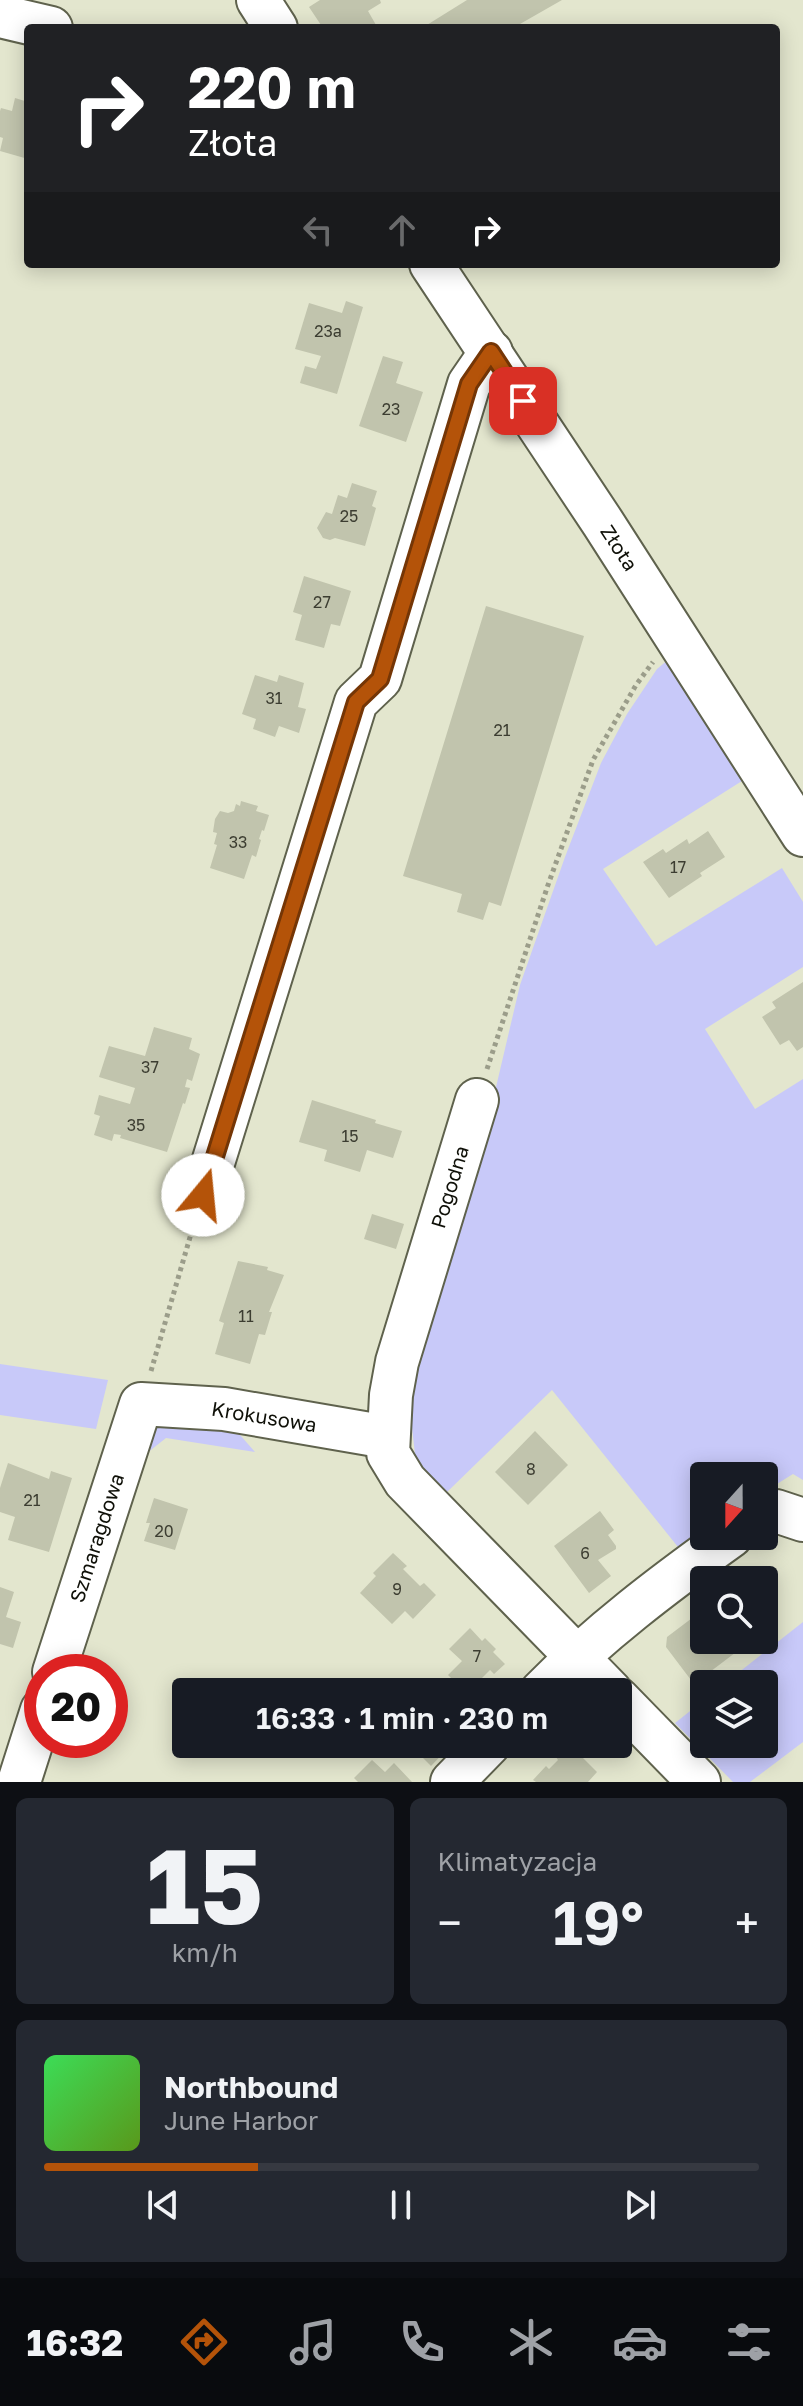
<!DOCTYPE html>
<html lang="pl">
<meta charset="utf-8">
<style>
:root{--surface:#171b24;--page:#242831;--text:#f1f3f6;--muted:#9ea1a6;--line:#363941;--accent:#b45309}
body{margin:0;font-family:"Golos Text",sans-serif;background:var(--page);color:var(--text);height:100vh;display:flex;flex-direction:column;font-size:30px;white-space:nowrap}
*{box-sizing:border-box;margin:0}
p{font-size:26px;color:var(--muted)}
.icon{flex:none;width:44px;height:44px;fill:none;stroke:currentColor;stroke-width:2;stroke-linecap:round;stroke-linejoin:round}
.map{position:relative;height:1782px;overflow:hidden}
.panel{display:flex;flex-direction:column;gap:16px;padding:16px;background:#0d0f14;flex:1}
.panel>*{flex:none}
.hud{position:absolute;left:24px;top:24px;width:756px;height:244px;border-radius:8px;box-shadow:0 4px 20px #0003;background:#202124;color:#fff;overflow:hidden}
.needle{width:52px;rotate:201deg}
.buttons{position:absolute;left:690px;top:1462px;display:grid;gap:16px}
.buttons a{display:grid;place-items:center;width:88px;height:88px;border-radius:8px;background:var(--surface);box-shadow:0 4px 20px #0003;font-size:40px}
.speed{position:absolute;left:24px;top:1654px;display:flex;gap:16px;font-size:40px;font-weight:700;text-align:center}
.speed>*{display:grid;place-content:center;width:104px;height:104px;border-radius:50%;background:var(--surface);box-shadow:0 4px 20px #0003;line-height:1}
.speed .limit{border:12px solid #d22;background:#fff;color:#111}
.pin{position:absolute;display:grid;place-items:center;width:68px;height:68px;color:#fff;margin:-34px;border-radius:16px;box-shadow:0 4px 12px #0006}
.me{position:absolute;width:88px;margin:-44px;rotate:17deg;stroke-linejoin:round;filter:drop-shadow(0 0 6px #0008)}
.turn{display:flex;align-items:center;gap:28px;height:168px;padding:0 32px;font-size:36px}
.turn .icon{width:104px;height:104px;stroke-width:2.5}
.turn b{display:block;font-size:56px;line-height:68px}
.lanes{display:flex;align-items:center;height:76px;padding:0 32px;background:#0003;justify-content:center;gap:40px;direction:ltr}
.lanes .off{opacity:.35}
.big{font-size:60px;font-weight:600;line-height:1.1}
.panel .widget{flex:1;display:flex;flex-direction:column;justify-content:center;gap:12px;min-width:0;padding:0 28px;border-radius:12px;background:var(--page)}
.panel .dial{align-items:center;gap:0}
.dial b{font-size:104px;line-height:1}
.song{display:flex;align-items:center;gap:24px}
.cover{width:96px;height:96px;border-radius:12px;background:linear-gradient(135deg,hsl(130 70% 55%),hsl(90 70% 35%))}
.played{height:8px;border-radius:4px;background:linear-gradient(90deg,var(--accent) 30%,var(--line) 30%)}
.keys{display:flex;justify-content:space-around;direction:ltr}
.heat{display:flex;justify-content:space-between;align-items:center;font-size:44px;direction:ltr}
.panel .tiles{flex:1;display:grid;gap:16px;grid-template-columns:1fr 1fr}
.widget:last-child{grid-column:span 2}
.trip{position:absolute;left:172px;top:1678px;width:460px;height:80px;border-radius:8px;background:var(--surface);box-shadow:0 4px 20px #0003;font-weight:600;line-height:80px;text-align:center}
.dock{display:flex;height:128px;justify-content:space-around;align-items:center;background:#090b0e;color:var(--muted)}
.dock .icon{width:56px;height:56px}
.dock .active{color:var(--accent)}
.dock b{font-size:36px;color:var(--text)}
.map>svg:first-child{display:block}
</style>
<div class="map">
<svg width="803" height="1782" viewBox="0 0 803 1782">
<rect width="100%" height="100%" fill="#e3e6ce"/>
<!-- green -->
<g fill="#c8c9f9">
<polygon points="669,659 753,774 603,869 656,946 782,868 803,902 803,967 705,1029 755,1109 803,1079 803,1480 793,1474 764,1492 764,1476 704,1476 704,1535 682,1552 552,1390 445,1494 416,1463 409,1401 410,1360 493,1100 520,985 565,857 601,763 627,714 657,669"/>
<polygon points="0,1364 108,1380 96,1429 0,1415"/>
<polygon points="226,1419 255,1452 166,1438 142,1457 159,1420"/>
<polygon points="803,1622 803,1742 750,1782 733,1782 675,1723 704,1700 704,1744 764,1744 764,1684 724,1684"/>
</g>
<!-- building -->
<g fill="#c1c4ad">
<polygon points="320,0 380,0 381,3 368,11 376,25 371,28 323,28 309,7"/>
<polygon points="467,0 562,0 513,28 422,28"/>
<polygon points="15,98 28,102 28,159 0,151 3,138 0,137 0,111 1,108 12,111"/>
<polygon points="346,301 363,307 337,394 300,383 305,366 316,369 321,356 295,349 309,303 342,313"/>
<polygon points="383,356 403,362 396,383 423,392 406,442 359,426"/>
<polygon points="352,483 377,491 372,506 376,508 365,546 335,538 330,540 323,538 317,528 326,512 332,514 338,495 347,498"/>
<polygon points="304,576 351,591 340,626 331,624 324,648 295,640 302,615 293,612"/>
<polygon points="486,606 584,636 501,906 489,902 483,920 457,912 462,894 403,876"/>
<polygon points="255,675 277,682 279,675 304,683 298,707 306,709 299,733 279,726 275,737 253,729 256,719 242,714"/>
<polygon points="241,801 258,806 256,811 269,815 264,831 262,830 259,839 261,840 256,857 252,855 244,879 210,868 217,845 214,844 217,833 213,832 215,819 220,811 228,813 234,811 236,804 240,806"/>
<polygon points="708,831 725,857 700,873 702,876 669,898 643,862 663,849 666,853 687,839 689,844"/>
<polygon points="803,982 803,1047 797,1051 789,1040 780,1045 762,1017 776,1008 772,1002"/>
<polygon points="154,1027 192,1038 189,1049 200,1054 192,1081 187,1079 185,1087 190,1088 185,1104 183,1103 167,1152 120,1138 121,1135 114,1134 112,1141 94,1135 100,1116 94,1114 99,1095 130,1104 135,1088 99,1077 109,1046 145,1056"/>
<polygon points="312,1100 376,1120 375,1123 402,1131 393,1158 367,1150 360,1172 324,1161 327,1150 299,1142"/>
<polygon points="372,1214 404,1224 396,1249 364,1239"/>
<polygon points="238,1261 268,1267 267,1270 284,1275 269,1312 272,1312 265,1335 259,1334 250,1364 215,1354 224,1323 219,1321"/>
<polygon points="535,1431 568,1465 528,1505 495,1472"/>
<polygon points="8,1463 49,1479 51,1471 72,1478 49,1552 8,1540 15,1517 0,1512 0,1488"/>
<polygon points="154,1498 188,1509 175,1550 144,1541 150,1523 146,1523"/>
<polygon points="600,1511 614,1530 608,1535 616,1546 616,1549 598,1560 611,1576 589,1593 554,1546"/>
<polygon points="393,1553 407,1566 403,1569 420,1586 424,1583 436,1595 413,1619 405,1611 392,1624 360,1593 376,1576 373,1573"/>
<polygon points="0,1587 14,1592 6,1617 21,1622 13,1648 0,1644"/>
<polygon points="764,1604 777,1621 764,1631"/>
<polygon points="704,1609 704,1640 752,1640 694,1684 666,1647 667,1637"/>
<polygon points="470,1628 482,1641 485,1638 496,1649 493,1652 505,1664 494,1674 490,1670 468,1692 465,1692 448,1675 462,1661 449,1649"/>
<polygon points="409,1744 452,1744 431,1766"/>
<polygon points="569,1744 597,1772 588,1782 536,1782 533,1780 546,1766 549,1769 558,1760 556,1757"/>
<polygon points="372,1760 385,1772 394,1763 412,1782 358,1782 354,1778"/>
</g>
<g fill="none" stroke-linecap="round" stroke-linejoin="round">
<defs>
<g id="minor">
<polyline points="258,0 276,28"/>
<polyline points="0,16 51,28"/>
<polyline points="431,264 603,523 803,835"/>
<polyline points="477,1100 397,1362 391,1395 388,1453 405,1481 611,1692"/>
<polyline points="203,1195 356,702 380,679 469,384 491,352"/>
<polyline points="764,1515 776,1511 803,1520"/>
<polyline points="54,1672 141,1404 224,1409 387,1437"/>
<path d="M541 1692C599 1633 664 1584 731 1536"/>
<polyline points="618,1699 699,1782"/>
<polyline points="19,1782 42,1710"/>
<polyline points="452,1782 489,1744"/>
</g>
</defs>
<!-- minor casing -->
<use href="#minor" stroke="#5f624d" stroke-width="46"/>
<!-- path -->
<g stroke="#9b9d8a" stroke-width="5" stroke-dasharray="4 4" stroke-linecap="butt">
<polyline points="487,1069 548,885 593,760 636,685 653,662"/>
<polyline points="151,1371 193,1227"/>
</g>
<!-- minor -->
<use href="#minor" stroke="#fff" stroke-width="42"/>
</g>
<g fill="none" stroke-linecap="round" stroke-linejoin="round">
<defs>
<polyline id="route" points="203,1195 356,702 380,679 469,384 491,352 523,401"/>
</defs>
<!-- route casing -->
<use href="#route" stroke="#753606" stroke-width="20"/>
<!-- route -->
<use href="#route" stroke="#b45309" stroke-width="14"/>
</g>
<g text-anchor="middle" stroke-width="7" stroke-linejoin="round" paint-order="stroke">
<!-- number labels -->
<g font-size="16" fill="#3c3d31">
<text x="328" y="337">23a</text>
<text x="391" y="415">23</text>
<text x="349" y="522">25</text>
<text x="322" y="608">27</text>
<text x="274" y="704">31</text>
<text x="502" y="736">21</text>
<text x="238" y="848">33</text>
<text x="678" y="873">17</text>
<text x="150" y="1073">37</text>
<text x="136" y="1131">35</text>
<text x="350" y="1142">15</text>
<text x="246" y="1322">11</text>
<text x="531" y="1475">8</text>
<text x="32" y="1506">21</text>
<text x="164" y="1537">20</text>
<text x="585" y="1559">6</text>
<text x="397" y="1595">9</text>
<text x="477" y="1662">7</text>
</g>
<!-- street labels -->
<g font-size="20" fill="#0f1008" stroke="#fff">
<text transform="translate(619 548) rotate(57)" y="7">Złota</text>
<text transform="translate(450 1187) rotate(-73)" y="7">Pogodna</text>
<text transform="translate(264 1417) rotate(9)" y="7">Krokusowa</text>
<text transform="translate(97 1538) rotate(-72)" y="7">Szmaragdowa</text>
</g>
</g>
</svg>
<div class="buttons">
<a><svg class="needle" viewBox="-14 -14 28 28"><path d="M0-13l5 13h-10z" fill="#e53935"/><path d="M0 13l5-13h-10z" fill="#9ea1a6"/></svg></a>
<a><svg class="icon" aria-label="search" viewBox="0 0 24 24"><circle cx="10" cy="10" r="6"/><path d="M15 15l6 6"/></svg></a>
<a><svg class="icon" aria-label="layers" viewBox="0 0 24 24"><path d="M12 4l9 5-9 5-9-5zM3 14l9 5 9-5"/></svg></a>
</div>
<div class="speed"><div class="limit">20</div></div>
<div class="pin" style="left:523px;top:401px;background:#d93025"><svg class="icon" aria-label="arrive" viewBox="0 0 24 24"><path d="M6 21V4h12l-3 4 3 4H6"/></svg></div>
<svg class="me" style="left:203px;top:1195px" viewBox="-20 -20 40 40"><circle r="19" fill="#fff"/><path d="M0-13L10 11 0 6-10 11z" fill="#b45309"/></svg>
<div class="trip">16:33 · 1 min · 230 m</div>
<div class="hud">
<div class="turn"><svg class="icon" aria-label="right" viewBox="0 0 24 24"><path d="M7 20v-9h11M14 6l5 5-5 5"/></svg><div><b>220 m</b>Złota</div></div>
<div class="lanes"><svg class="icon off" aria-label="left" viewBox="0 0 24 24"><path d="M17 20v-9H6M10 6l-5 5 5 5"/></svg><svg class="icon off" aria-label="ahead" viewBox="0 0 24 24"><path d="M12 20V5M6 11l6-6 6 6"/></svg><svg class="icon" aria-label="right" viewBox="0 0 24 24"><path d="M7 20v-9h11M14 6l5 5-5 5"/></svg></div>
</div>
</div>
<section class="panel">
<div class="tiles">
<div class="widget dial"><b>15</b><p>km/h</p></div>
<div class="widget"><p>Klimatyzacja</p>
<div class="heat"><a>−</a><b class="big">19°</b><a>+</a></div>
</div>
<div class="widget">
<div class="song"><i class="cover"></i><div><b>Northbound</b><p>June Harbor</p></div></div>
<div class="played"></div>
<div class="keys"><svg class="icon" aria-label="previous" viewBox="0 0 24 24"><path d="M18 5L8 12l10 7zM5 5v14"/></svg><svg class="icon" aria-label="pause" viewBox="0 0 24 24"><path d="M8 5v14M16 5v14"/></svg><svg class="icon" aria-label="next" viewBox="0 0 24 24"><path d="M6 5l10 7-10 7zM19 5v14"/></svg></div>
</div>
</div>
</section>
<nav class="dock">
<b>16:32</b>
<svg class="icon active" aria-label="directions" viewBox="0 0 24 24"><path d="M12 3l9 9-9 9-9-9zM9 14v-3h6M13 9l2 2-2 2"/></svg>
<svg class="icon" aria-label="music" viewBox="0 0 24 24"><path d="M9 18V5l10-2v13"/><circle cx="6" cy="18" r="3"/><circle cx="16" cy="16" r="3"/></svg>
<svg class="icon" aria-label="phone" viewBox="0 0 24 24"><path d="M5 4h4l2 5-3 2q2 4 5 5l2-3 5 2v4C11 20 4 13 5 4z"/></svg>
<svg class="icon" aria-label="climate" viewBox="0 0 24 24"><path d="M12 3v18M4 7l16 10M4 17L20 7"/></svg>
<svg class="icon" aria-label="car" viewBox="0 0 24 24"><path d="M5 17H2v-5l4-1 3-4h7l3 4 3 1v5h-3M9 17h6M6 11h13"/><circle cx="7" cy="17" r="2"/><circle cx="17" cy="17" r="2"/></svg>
<svg class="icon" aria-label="filters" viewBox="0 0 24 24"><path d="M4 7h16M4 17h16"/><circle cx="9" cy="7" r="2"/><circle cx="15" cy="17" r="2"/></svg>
</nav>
